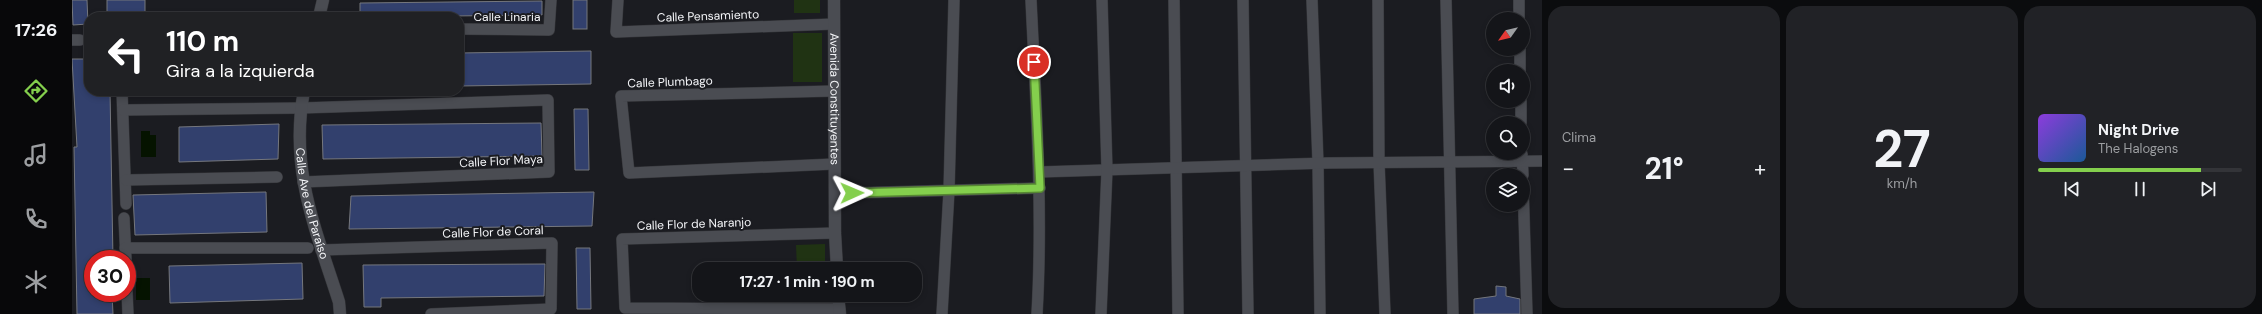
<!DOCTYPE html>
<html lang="es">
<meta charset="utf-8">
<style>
:root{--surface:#141519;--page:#212226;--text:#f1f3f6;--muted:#9d9fa2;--line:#333438;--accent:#84cf4d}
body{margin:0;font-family:"DM Sans",sans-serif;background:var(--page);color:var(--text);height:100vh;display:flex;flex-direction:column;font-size:15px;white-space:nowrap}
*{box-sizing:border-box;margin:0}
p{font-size:13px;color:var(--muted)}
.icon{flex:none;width:22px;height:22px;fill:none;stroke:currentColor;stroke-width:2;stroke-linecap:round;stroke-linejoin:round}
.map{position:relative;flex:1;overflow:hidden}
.details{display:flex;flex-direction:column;gap:6px;padding:6px;background:#0b0c0e;width:720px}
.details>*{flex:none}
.guide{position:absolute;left:12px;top:12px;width:380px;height:84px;border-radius:16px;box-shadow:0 2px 6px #0003,0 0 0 1px var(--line);background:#202124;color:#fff;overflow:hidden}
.needle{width:26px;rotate:236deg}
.buttons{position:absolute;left:1414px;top:12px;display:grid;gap:8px}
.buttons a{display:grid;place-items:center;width:44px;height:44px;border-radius:50%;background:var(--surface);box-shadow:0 2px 6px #0003,0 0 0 1px var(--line);font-size:20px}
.speed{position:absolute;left:12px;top:250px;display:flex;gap:8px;font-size:20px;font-weight:700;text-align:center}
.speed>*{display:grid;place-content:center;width:52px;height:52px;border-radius:50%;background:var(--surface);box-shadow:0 2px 6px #0003,0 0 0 1px var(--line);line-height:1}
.speed .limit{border:6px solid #d22;background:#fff;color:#111}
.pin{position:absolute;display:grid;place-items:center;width:34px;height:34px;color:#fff;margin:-17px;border:2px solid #fff;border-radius:50%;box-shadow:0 1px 4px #0007}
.me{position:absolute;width:44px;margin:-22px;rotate:89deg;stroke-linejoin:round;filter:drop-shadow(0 0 3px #0008)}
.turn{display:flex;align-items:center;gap:14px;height:84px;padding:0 16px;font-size:18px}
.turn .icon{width:52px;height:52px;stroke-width:2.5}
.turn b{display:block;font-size:28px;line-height:34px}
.big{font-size:30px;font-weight:700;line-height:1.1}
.details .widget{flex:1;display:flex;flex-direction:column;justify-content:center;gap:6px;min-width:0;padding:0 14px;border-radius:16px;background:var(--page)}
.details .dial{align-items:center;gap:0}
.dial b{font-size:52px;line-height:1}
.song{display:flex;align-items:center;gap:12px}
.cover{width:48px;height:48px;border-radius:6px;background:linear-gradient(135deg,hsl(270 70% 55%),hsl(210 70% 35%))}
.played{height:4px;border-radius:2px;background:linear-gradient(90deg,var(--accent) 80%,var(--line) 80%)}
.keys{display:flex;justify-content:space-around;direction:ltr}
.heat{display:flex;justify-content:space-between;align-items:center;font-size:22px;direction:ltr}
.details .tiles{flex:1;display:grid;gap:6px;grid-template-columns:repeat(3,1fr)}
.trip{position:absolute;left:620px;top:262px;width:230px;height:40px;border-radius:16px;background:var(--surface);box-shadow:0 2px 6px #0003,0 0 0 1px var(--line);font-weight:700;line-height:40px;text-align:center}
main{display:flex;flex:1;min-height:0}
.tabs{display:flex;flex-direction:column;width:72px;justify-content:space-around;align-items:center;background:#08080a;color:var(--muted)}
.tabs .icon{width:28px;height:28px}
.tabs .on{color:var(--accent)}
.tabs b{font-size:18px;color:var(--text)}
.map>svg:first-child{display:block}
</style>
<main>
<nav class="tabs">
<b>17:26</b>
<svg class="icon on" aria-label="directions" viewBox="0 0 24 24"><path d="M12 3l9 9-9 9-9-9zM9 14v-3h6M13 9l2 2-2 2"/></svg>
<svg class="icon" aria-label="music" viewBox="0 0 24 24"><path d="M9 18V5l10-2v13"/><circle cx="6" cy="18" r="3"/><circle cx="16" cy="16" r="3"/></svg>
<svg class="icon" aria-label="phone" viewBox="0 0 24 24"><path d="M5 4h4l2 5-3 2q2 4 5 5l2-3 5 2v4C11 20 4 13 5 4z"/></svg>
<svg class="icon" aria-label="climate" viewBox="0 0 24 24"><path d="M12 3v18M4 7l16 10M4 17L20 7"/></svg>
</nav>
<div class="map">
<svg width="1470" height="314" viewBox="0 0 1470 314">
<rect width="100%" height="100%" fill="#1b1c21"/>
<!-- green -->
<g fill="#203313">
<rect x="722" y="0" width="26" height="13"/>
<rect x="721" y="33" width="29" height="49"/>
<polygon points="753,244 753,269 725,269 724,245"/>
</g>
<!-- water -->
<g fill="#051300">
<polygon points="69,131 78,131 78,135 84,135 84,157 69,157"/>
<rect x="64" y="278" width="14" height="22"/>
</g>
<!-- building -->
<g fill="#32406d" stroke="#75777d">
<polygon points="0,0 15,0 16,24 1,25"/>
<rect x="35" y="0" width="38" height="17"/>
<rect x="501" y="0" width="14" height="29"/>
<polygon points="470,1 470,15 288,17 288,3"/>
<polygon points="519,51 519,84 387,86 387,53"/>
<polygon points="0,59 17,59 17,91 38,91 41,259 19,259 20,293 40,293 41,314 5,314 2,147 5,147"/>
<polygon points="502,109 516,109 517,170 503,170"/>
<polygon points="469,123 470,156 251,159 250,125"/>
<polygon points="207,124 206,159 107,162 107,127"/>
<polygon points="194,192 195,232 63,235 61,195"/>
<polygon points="522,192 520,226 277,229 279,196"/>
<polygon points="504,248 518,248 519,309 505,309"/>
<polygon points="230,263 231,299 98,303 97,266"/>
<polygon points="473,264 472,296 309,298 309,307 292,307 291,265"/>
<polygon points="1424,286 1434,287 1434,296 1448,299 1448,314 1402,314 1402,299 1424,296"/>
</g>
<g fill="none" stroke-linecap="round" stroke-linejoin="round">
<defs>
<g id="street">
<polyline points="546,0 544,32 762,24"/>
<path d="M959 0C964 105 971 209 965 314"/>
<polyline points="1102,0 1106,314"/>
<polyline points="1171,0 1176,314"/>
<polyline points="1240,0 1246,163 1248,314"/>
<polyline points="1306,0 1307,162 1313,314"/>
<polyline points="1374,0 1381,314"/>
<polyline points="1447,0 1447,19"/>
<polyline points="387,29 477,30 479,0"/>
<polyline points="0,40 8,40"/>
<polyline points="1448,49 1448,71"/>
<polyline points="50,91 54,204"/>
<polyline points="762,91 549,96 557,173 762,164"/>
<polyline points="1449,101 1449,123"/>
<polyline points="51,110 229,108 476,100 477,172 231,182"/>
<polyline points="1450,154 1451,175"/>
<polyline points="967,172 1255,163 1470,161"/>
<polyline points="54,180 205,177"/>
<polyline points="1451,183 1455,314"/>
<polyline points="780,193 968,188"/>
<polyline points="52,218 54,259"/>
<polyline points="763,233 550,239 553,308 767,309"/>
<polyline points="53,248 236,248"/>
<polyline points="249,250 480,243 479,309 359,314"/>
<polyline points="55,292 56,314"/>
<polyline points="870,314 877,191 882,0"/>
<polyline points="1029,314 1035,170 1030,0"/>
</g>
<g id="secondary">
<path id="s1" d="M762 0 763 233 765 269"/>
<polyline points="247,17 251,0"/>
<path id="s2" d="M232 91C217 169 244 230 267 302L268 314"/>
<polyline points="766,295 768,314"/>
</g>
</defs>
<!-- street casing -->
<use href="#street" stroke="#35363a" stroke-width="12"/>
<!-- secondary casing -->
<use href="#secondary" stroke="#35363a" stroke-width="13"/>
<!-- street -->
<use href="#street" stroke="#4a4c52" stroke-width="11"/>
<!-- secondary -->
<use href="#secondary" stroke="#4a4c52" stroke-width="12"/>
</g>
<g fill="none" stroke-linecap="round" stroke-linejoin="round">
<defs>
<polyline id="route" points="780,193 968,188 962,62"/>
</defs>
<!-- route casing -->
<use href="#route" stroke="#568732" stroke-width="10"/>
<!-- route -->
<use href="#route" stroke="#84cf4d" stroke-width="7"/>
</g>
<g text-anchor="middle" stroke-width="4" stroke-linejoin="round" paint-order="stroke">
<!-- street labels -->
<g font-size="12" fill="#f3f4f7" stroke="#1b1c21">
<text transform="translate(636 16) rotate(-2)" y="4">Calle Pensamiento</text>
<text x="435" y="21">Calle Linaria</text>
<text transform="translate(598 82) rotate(-2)" y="4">Calle Plumbago</text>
<text dy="4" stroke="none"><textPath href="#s1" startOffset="99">Avenida Constituyentes</textPath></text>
<text transform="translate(429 161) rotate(-3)" y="4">Calle Flor Maya</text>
<text dy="4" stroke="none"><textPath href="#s2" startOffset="114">Calle Ave del Paraíso</textPath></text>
<text transform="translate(622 224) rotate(-2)" y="4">Calle Flor de Naranjo</text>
<text transform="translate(421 232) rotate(-2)" y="4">Calle Flor de Coral</text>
</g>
</g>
</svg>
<div class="buttons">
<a><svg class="needle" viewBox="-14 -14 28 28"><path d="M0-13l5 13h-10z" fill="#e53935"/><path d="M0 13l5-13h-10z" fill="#9d9fa2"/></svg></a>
<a><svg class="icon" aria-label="sound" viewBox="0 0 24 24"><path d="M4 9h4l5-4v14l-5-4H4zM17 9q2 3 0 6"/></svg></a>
<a><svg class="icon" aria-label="search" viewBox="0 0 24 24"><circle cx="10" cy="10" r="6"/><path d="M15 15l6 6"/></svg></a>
<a><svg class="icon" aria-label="layers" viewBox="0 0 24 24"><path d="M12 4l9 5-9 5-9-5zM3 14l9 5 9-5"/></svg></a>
</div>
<div class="speed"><div class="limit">30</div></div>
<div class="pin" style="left:962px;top:62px;background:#d93025"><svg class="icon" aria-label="arrive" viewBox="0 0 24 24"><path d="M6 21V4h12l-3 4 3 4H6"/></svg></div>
<svg class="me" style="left:780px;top:193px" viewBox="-20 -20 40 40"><path d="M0-17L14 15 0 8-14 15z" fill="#84cf4d" stroke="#fff" stroke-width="4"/></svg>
<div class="trip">17:27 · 1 min · 190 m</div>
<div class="guide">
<div class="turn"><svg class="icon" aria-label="left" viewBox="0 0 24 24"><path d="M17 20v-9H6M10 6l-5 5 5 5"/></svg><div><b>110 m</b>Gira a la izquierda</div></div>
</div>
</div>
<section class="details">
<div class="tiles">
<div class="widget"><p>Clima</p>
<div class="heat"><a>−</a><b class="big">21°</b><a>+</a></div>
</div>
<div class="widget dial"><b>27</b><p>km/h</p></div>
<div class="widget">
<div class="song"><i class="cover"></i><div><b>Night Drive</b><p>The Halogens</p></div></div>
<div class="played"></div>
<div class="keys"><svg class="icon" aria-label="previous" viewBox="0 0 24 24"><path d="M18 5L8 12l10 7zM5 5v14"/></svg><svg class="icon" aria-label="pause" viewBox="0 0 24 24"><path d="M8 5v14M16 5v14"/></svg><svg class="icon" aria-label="next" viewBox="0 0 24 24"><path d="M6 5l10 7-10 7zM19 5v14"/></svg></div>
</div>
</div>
</section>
</main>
